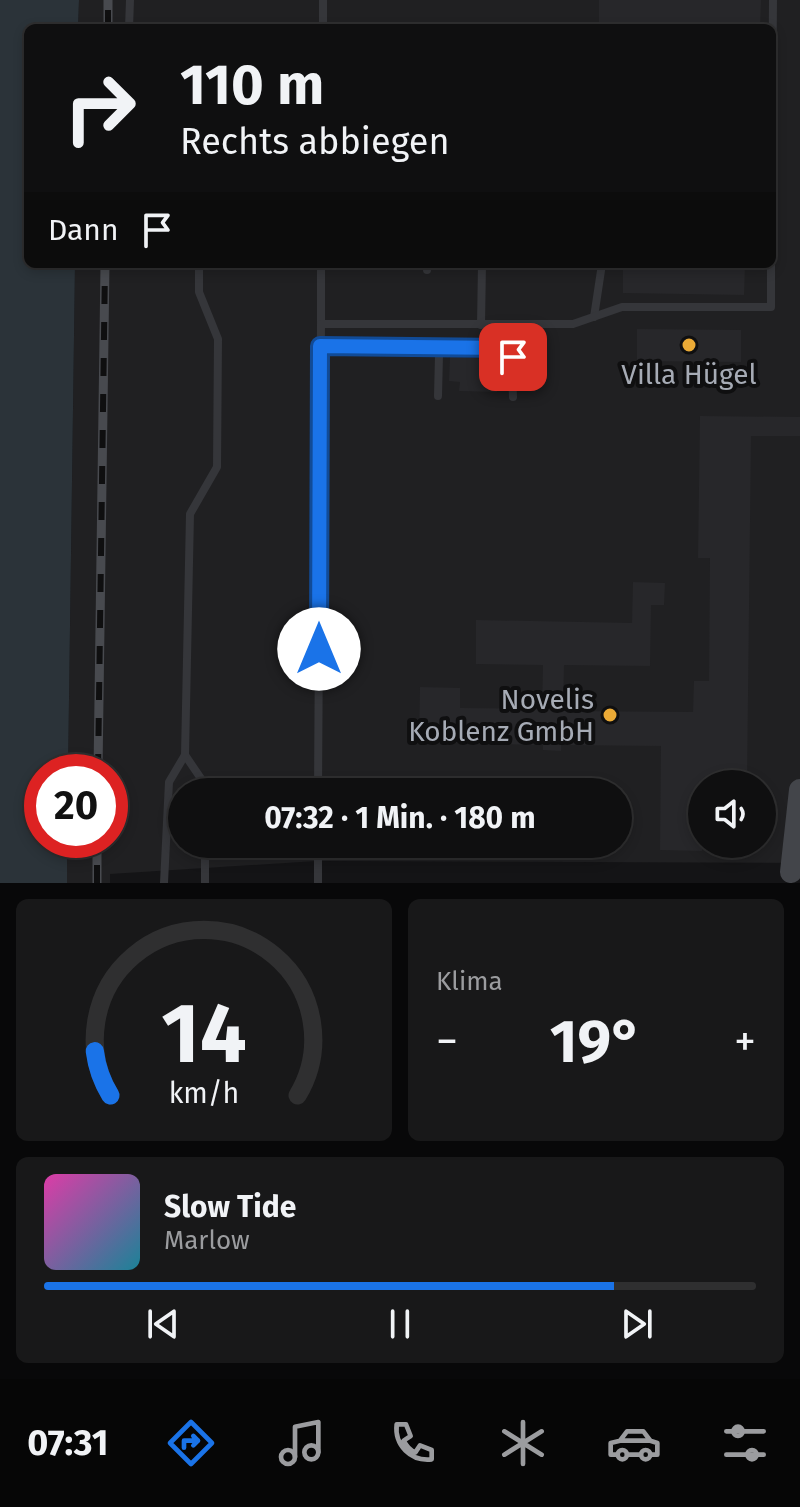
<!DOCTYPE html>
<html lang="de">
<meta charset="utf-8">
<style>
:root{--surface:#0f0f10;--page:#181819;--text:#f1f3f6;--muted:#9b9c9f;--line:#2f2f30;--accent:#1a73e8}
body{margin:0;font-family:"Fira Sans",sans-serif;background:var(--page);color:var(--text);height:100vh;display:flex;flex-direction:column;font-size:30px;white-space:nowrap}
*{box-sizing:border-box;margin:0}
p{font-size:26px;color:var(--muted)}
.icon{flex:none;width:44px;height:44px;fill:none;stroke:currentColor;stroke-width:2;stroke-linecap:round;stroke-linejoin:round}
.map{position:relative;height:883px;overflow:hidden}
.side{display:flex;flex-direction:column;gap:16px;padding:16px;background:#080809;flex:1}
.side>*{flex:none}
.hud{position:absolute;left:24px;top:24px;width:752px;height:244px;border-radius:12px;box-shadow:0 4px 12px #0003,0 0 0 2px var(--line);background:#0f0f10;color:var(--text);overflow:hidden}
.controls{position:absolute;left:688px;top:770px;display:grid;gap:16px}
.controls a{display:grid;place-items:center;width:88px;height:88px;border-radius:50%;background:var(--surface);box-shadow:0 4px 12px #0003,0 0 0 2px var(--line);font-size:40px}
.speed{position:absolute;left:24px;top:754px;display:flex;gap:16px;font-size:40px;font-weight:700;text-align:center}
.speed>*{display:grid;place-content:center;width:104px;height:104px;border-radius:50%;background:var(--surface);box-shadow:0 4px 12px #0003,0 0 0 2px var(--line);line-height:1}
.speed .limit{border:12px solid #d22;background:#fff;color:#111}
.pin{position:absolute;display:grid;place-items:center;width:68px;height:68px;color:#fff;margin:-34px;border-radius:16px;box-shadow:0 4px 12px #0006}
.me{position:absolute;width:88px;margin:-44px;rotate:0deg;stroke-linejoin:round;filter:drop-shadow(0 0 6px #0008)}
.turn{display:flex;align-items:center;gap:28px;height:168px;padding:0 24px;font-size:36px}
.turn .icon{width:104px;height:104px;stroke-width:2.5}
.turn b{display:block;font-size:56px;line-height:68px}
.then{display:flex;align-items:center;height:76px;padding:0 24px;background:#0003;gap:16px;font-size:30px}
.big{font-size:60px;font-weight:700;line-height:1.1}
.side .card{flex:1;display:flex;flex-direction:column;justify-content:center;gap:12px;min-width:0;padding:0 28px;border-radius:12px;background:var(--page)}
.side .dial{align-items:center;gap:0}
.dial svg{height:208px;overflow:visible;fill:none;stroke:var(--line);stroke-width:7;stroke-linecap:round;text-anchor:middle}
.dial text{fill:var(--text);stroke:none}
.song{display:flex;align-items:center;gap:24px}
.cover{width:96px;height:96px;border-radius:12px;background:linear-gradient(135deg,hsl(320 70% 55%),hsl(190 70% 35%))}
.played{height:8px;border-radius:4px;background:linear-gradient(90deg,var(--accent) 80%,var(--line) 80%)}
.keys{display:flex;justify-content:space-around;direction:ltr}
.heat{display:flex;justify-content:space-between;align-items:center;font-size:44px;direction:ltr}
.side .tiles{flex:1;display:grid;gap:16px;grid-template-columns:1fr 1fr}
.card:last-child{grid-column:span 2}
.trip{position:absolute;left:168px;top:778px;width:464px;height:80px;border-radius:40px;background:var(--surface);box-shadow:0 4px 12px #0003,0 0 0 2px var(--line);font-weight:700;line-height:80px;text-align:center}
.dock{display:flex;height:128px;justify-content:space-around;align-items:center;background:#060606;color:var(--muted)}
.dock .icon{width:56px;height:56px}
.dock .on{color:var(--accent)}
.dock b{font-size:36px;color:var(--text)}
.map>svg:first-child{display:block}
</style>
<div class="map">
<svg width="800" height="883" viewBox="0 0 800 883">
<rect width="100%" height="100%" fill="#141416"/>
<!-- built -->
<path fill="#202022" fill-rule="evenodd" d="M79 0H800V863L317 861 110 874V883H67V840H110V772H68L75 264H772V28H78ZM702 784H762V844H702ZM182 792H618V844H182Z"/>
<!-- water -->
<polygon fill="#2b3339" points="0,0 79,0 78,28 28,28 28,264 75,264 68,772 42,772 42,840 67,840 67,883 0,883"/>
<!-- building -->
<g fill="#27272a">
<polygon points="599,0 761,0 760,28 599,28"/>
<polygon points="623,264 745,264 744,295 623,293"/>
<polygon points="637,329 741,330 741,362 637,361"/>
<polygon points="450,357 498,359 497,392 459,391 460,382 449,381"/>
<polygon points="700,416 800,417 800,436 751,436 747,784 702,784 702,851 660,850 661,746 561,745 561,751 543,750 543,745 419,742 420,687 460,688 460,708 542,709 543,665 476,664 476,620 632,623 633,582 665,583 664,605 651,605 650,666 564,665 563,711 693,712 694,681 709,681 710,558 698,558"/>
</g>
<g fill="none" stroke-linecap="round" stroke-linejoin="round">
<!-- service -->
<g stroke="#35363a" stroke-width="8">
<polyline points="129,28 130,0"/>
<polyline points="323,28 323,0"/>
<polyline points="772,121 773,0"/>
<polyline points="427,270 427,264"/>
<polyline points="594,317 602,264"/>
<polyline points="321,324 321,264"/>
<polyline points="481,325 482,264"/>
<polyline points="320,346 436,347 439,355 438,396"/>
<polyline points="436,347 506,348 511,351 513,397"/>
<polyline points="185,755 204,783 204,792"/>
<polyline points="318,792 321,324 573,324 622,307 771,307 771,264"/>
<polyline points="205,844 205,883"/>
<polyline points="164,883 169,782 185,755 190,514 217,467 218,339 199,292 199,264"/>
<polyline points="318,883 318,844"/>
</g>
<!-- secondary -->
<polyline stroke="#43454a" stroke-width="22" points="791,872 800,790"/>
<defs>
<g id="rail">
<polyline points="108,28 108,0"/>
<polyline points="98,772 105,264"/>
<polyline points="97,883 97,840"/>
</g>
</defs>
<!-- rail casing -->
<use href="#rail" stroke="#484a4f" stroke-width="9"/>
<!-- rail -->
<use href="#rail" stroke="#0f0f10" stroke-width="6" stroke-dasharray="18" stroke-linecap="butt"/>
</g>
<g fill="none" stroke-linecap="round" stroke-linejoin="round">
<defs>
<polyline id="route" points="319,649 320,346 506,348 511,351 513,357"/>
</defs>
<!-- route casing -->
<use href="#route" stroke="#114b97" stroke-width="20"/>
<!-- route -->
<use href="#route" stroke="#1a73e8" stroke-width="14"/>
</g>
<!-- markers -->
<g fill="#ebaa36" stroke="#0f0f10" stroke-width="3">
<circle cx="689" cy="345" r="8"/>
<circle cx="610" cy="715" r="8"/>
</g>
<g text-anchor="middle" stroke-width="8" stroke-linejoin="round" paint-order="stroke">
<!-- poi labels -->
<g font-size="28" fill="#a6abb5" stroke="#0f0f10">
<text x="689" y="384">Villa Hügel</text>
<text x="594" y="709" text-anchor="end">Novelis<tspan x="594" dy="32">Koblenz GmbH</tspan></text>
</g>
</g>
</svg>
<div class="controls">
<a><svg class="icon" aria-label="sound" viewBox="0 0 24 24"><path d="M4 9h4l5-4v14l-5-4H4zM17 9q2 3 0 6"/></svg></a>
</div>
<div class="speed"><div class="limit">20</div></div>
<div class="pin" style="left:513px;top:357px;background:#d93025"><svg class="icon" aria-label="arrive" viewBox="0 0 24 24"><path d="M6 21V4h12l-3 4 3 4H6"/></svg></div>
<svg class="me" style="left:319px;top:649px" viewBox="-20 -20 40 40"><circle r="19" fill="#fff"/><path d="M0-13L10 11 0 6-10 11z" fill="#1a73e8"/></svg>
<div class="trip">07:32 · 1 Min. · 180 m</div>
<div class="hud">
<div class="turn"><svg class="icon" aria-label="right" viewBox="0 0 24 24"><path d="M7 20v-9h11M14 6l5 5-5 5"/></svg><div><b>110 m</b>Rechts abbiegen</div></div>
<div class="then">Dann<svg class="icon" aria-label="arrive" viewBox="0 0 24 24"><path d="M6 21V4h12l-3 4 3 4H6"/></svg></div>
</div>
</div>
<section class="side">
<div class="tiles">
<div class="card dial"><svg viewBox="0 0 100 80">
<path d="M14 69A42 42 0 1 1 86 69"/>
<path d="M14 69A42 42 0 0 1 8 52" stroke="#1a73e8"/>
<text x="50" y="56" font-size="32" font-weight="700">14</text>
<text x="50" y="72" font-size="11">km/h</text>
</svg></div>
<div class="card"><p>Klima</p>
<div class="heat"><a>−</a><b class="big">19°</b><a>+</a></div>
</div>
<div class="card">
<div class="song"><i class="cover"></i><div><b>Slow Tide</b><p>Marlow</p></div></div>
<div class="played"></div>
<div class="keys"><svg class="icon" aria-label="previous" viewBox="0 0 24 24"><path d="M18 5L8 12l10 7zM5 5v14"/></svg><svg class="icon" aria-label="pause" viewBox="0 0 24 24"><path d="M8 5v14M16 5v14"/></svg><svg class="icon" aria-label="next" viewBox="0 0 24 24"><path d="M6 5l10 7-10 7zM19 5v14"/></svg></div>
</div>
</div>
</section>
<nav class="dock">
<b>07:31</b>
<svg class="icon on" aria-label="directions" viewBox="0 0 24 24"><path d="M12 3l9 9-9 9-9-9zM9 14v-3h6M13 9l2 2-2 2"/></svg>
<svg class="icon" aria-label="music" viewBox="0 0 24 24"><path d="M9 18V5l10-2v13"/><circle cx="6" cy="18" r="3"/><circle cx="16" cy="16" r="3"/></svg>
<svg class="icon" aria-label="phone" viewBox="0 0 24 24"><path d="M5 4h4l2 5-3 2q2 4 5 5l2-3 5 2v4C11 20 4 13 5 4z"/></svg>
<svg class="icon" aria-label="climate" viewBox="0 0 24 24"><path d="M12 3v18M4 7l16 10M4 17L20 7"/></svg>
<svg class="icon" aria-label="car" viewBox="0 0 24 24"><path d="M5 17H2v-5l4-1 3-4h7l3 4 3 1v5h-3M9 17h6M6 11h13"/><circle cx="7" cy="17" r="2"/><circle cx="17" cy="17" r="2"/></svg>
<svg class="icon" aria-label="filters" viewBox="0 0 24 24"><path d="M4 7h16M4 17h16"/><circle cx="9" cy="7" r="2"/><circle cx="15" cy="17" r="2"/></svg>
</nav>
